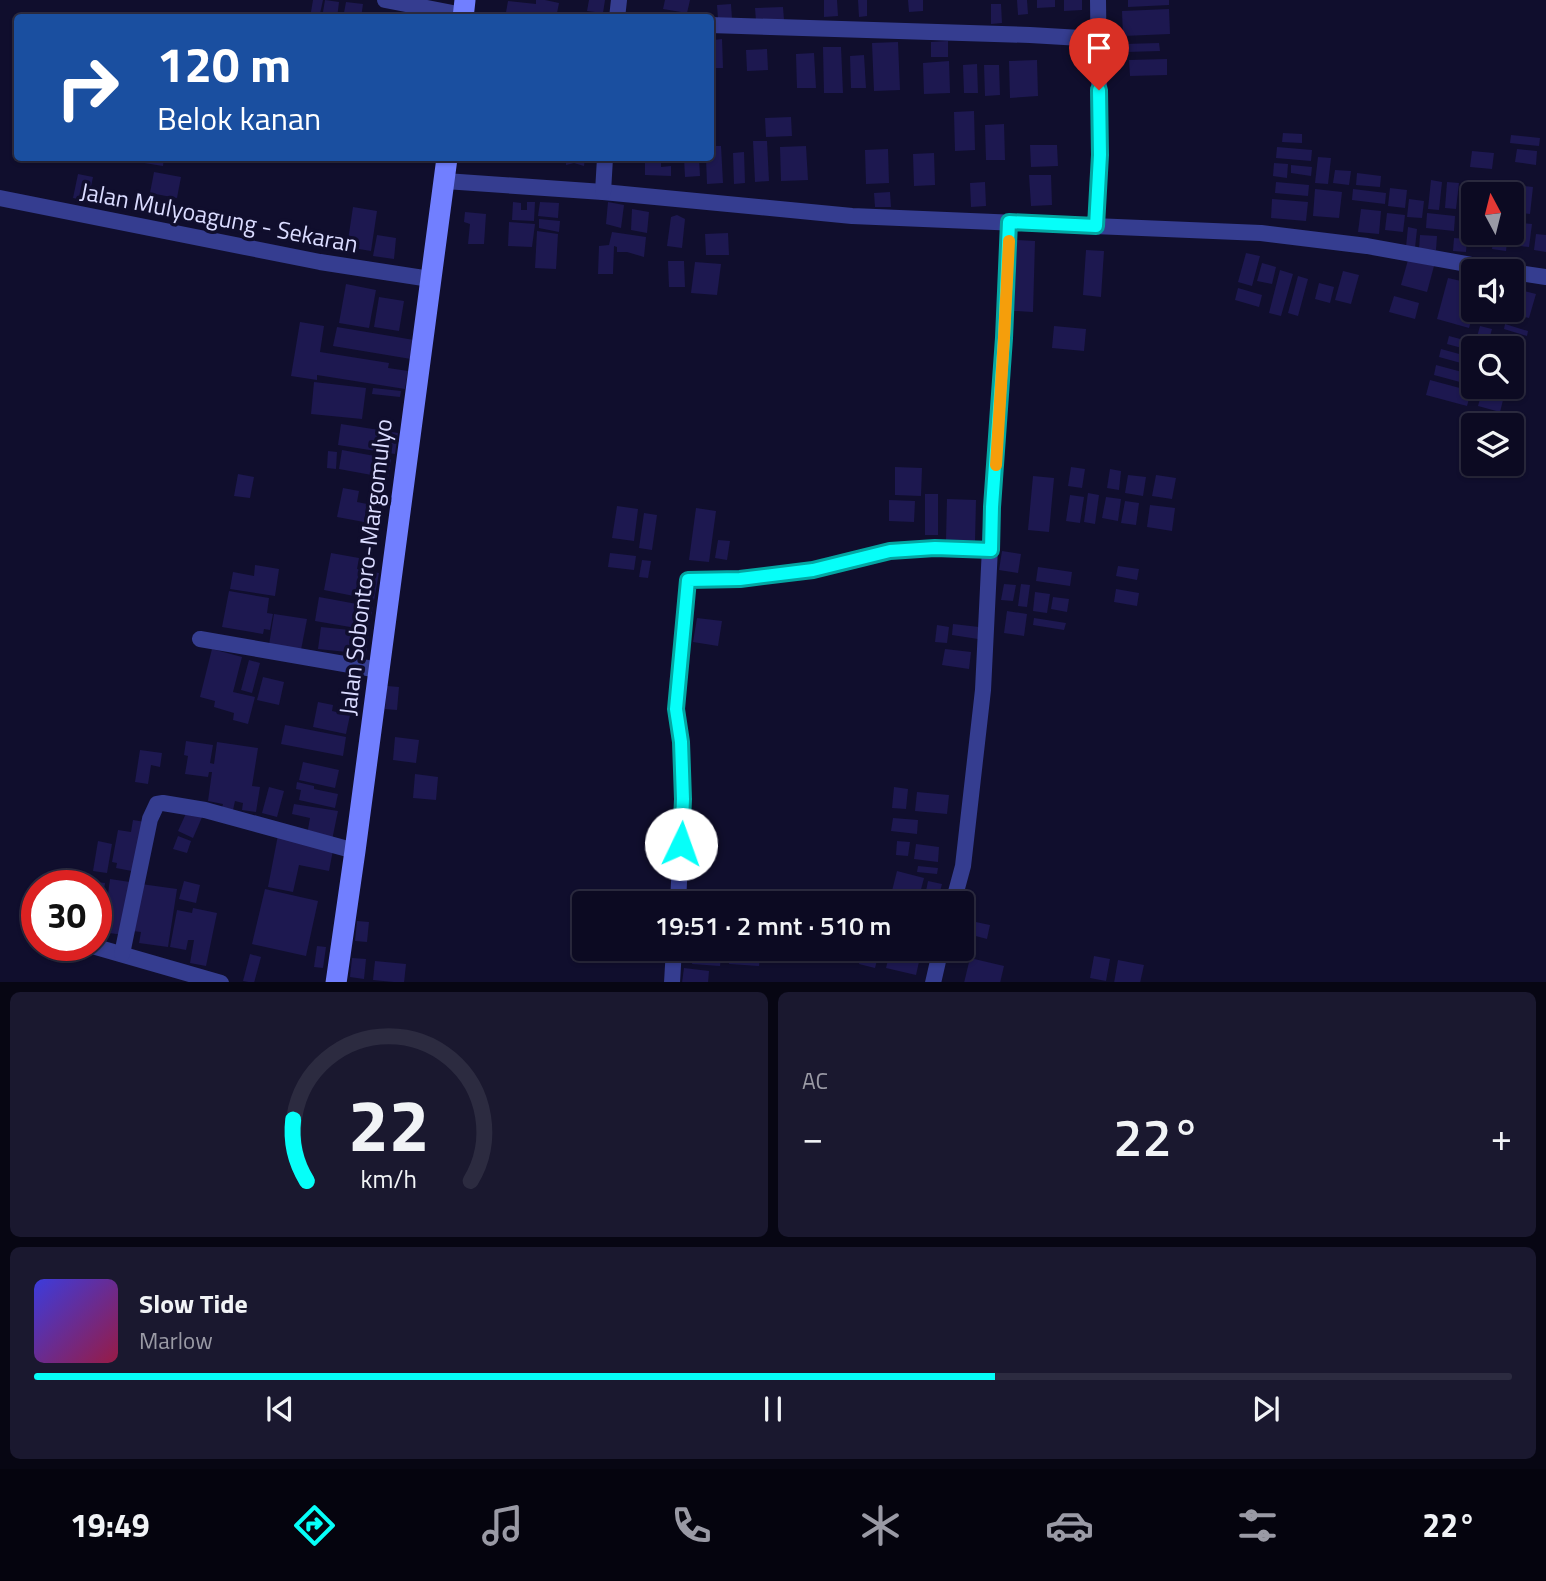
<!DOCTYPE html>
<html lang="id">
<meta charset="utf-8">
<style>
:root{--surface:#0c0a22;--page:#1a182f;--text:#f1f3f6;--muted:#9a9aa5;--line:#2c2b40;--accent:#06fff9}
body{margin:0;font-family:"Titillium Web",sans-serif;background:var(--page);color:var(--text);height:100vh;display:flex;flex-direction:column;font-size:26px;white-space:nowrap}
*{box-sizing:border-box;margin:0}
p{font-size:23px;color:var(--muted)}
.icon{flex:none;width:38px;height:38px;fill:none;stroke:currentColor;stroke-width:2;stroke-linecap:round;stroke-linejoin:round}
.map{position:relative;height:982px;overflow:hidden}
.side{display:flex;flex-direction:column;gap:10px;padding:10px;background:#070613;flex:1}
.side>*{flex:none}
.top-card{position:absolute;left:14px;top:14px;width:700px;height:147px;border-radius:7px;box-shadow:0 2px 5px #0004,0 0 0 2px var(--line);background:#1a4fa0;color:#fff;overflow:hidden}
.needle{width:46px;rotate:353deg}
.fabs{position:absolute;left:1461px;top:182px;display:grid;gap:14px}
.fabs a{display:grid;place-items:center;width:63px;height:63px;border-radius:7px;background:var(--surface);box-shadow:0 2px 5px #0004,0 0 0 2px var(--line);font-size:35px}
.speed{position:absolute;left:21px;top:870px;display:flex;gap:14px;font-size:35px;font-weight:700;text-align:center}
.speed>*{display:grid;place-content:center;width:91px;height:91px;border-radius:50%;background:var(--surface);box-shadow:0 2px 5px #0004,0 0 0 2px var(--line);line-height:1}
.speed .limit{border:10px solid #d22;background:#fff;color:#111}
.pin{position:absolute;display:grid;place-items:center;width:60px;height:60px;color:#fff;margin:-72px -30px;border-radius:50% 50% 50% 0;rotate:-45deg;box-shadow:0 0 7px #0007}
.pin .icon{rotate:45deg}
.me{position:absolute;width:77px;margin:-38px;rotate:3deg;stroke-linejoin:round;filter:drop-shadow(0 0 5px #0008)}
.turn{display:flex;align-items:center;gap:24px;height:147px;padding:0 28px;font-size:32px}
.turn .icon{width:91px;height:91px;stroke-width:2.5}
.turn b{display:block;font-size:49px;line-height:60px}
.big{font-size:52px;font-weight:600;line-height:1.1}
.side .widget{flex:1;display:flex;flex-direction:column;justify-content:center;gap:10px;min-width:0;padding:0 24px;border-radius:10px;background:var(--page)}
.side .dial{align-items:center;gap:0}
.dial svg{height:182px;overflow:visible;fill:none;stroke:var(--line);stroke-width:7;stroke-linecap:round;text-anchor:middle}
.dial text{fill:var(--text);stroke:none}
.song{display:flex;align-items:center;gap:21px}
.cover{width:84px;height:84px;border-radius:10px;background:linear-gradient(135deg,hsl(240 70% 55%),hsl(340 70% 35%))}
.played{height:7px;border-radius:4px;background:linear-gradient(90deg,var(--accent) 65%,var(--line) 65%)}
.keys{display:flex;justify-content:space-around;direction:ltr}
.heat{display:flex;justify-content:space-between;align-items:center;font-size:38px;direction:ltr}
.side .tiles{flex:1;display:grid;gap:10px;grid-template-columns:1fr 1fr}
.widget:last-child{grid-column:span 2}
.trip{position:absolute;left:572px;top:891px;width:402px;height:70px;border-radius:7px;background:var(--surface);box-shadow:0 2px 5px #0004,0 0 0 2px var(--line);font-weight:600;line-height:70px;text-align:center}
.tabs{display:flex;height:112px;justify-content:space-around;align-items:center;background:#05040e;color:var(--muted)}
.tabs .icon{width:49px;height:49px}
.tabs .selected{color:var(--accent)}
.tabs b{font-size:32px;color:var(--text)}
.map>svg:first-child{display:block}
</style>
<div class="map">
<svg width="1546" height="983" viewBox="0 0 1546 983">
<rect width="100%" height="100%" fill="#100e2d"/>
<!-- building -->
<g fill="#1d1850">
<polygon points="313,0 323,0 319,18 310,18"/>
<polygon points="325,0 339,2 337,18 322,18"/>
<polygon points="536,0 545,0 559,3 556,18 505,18 508,1 536,4"/>
<polygon points="589,0 605,0 603,13 587,11"/>
<polygon points="665,0 690,0 687,13 663,9"/>
<polygon points="824,0 837,0 838,16 824,17"/>
<polygon points="858,0 867,0 867,16 859,17"/>
<polygon points="908,0 923,0 923,11 909,12"/>
<polygon points="1017,0 1027,0 1028,14 1018,15"/>
<polygon points="1037,0 1055,0 1055,7 1037,8"/>
<polygon points="1064,0 1082,0 1082,10 1064,11"/>
<polygon points="1128,0 1169,0 1169,5 1128,7"/>
<polygon points="346,2 363,4 361,18 343,18"/>
<polygon points="731,4 732,19 718,19 717,5"/>
<polygon points="991,4 1001,4 1002,23 991,24"/>
<polygon points="783,7 784,20 756,21 755,8"/>
<polygon points="1169,9 1170,34 1123,36 1122,11"/>
<polygon points="722,39 723,68 715,68 714,40"/>
<polygon points="948,41 948,57 931,57 931,42"/>
<polygon points="898,42 900,90 874,91 872,43"/>
<polygon points="1159,43 1160,51 1126,52 1125,44"/>
<polygon points="823,47 841,47 843,93 824,93"/>
<polygon points="767,49 768,70 747,71 746,50"/>
<polygon points="814,53 816,88 797,88 796,54"/>
<polygon points="864,55 866,88 851,88 850,56"/>
<polygon points="1167,59 1167,75 1130,76 1129,60"/>
<polygon points="1037,60 1038,96 1010,98 1009,61"/>
<polygon points="949,61 950,93 924,94 923,63"/>
<polygon points="977,64 978,93 964,93 963,65"/>
<polygon points="984,65 999,65 1000,95 985,96"/>
<polygon points="974,111 975,150 955,151 954,112"/>
<polygon points="791,117 792,136 766,137 765,118"/>
<polygon points="1004,124 1005,160 986,160 985,125"/>
<polygon points="1283,133 1302,134 1302,143 1282,142"/>
<polygon points="1511,135 1540,138 1539,146 1510,143"/>
<polygon points="753,141 767,141 769,181 755,182"/>
<polygon points="1030,145 1057,145 1058,166 1031,167"/>
<polygon points="710,146 721,146 723,183 707,184 706,158 710,158"/>
<polygon points="806,146 808,180 781,181 780,147"/>
<polygon points="1277,147 1312,150 1311,161 1276,158"/>
<polygon points="888,149 889,183 866,184 865,150"/>
<polygon points="1517,149 1537,151 1536,165 1515,162"/>
<polygon points="1472,151 1494,153 1492,169 1470,167"/>
<polygon points="744,152 745,183 734,184 733,153"/>
<polygon points="934,153 935,185 914,186 913,154"/>
<polygon points="1318,157 1331,158 1328,184 1315,183"/>
<polygon points="138,158 164,158 163,166 138,162"/>
<polygon points="566,158 585,158 584,166 574,163 566,165"/>
<polygon points="645,158 661,158 661,167 671,166 671,176 645,175"/>
<polygon points="684,158 699,158 700,176 685,177"/>
<polygon points="1274,163 1288,164 1287,178 1273,176"/>
<polygon points="1291,165 1312,167 1311,176 1291,173"/>
<polygon points="1335,170 1351,171 1349,185 1333,183"/>
<polygon points="154,172 181,177 177,198 150,193"/>
<polygon points="1357,173 1381,176 1380,187 1356,185"/>
<polygon points="78,174 93,177 88,201 73,198"/>
<polygon points="1029,175 1051,175 1052,205 1031,206"/>
<polygon points="1431,180 1442,182 1439,210 1428,209"/>
<polygon points="985,182 986,206 971,207 970,183"/>
<polygon points="1276,182 1309,185 1308,196 1275,193"/>
<polygon points="1447,182 1459,183 1456,209 1445,208"/>
<polygon points="1503,184 1533,187 1530,214 1512,212 1512,194 1502,194"/>
<polygon points="1390,188 1407,190 1405,208 1388,206"/>
<polygon points="1315,189 1342,192 1339,218 1313,216"/>
<polygon points="1353,189 1386,193 1385,204 1352,200"/>
<polygon points="890,192 891,207 875,207 874,193"/>
<polygon points="1272,199 1308,202 1306,221 1271,218"/>
<polygon points="1409,199 1424,201 1422,218 1407,217"/>
<polygon points="513,202 521,203 521,210 527,210 527,202 535,202 534,221 512,220"/>
<polygon points="540,202 559,203 558,218 538,216"/>
<polygon points="608,202 624,205 621,228 606,224"/>
<polygon points="353,207 377,211 371,251 347,247"/>
<polygon points="632,209 649,212 647,233 631,230"/>
<polygon points="1361,209 1381,211 1379,234 1358,232"/>
<polygon points="465,212 486,214 484,244 468,244 470,224 464,222"/>
<polygon points="1387,213 1405,215 1403,232 1385,230"/>
<polygon points="1427,213 1455,216 1454,231 1426,228"/>
<polygon points="677,215 685,219 682,248 667,246 671,217"/>
<polygon points="539,219 560,221 559,232 539,228"/>
<polygon points="509,222 535,224 532,247 508,246"/>
<polygon points="1522,223 1532,224 1529,247 1520,246"/>
<polygon points="1408,227 1417,229 1415,248 1406,247"/>
<polygon points="537,231 558,234 556,269 535,268"/>
<polygon points="612,232 646,237 644,257 627,252 617,252 617,247 614,246 613,274 598,274 599,246 609,245"/>
<polygon points="728,233 729,255 706,255 705,234"/>
<polygon points="1494,233 1508,233 1506,251 1492,249"/>
<polygon points="1536,234 1546,235 1546,252 1534,250"/>
<polygon points="377,235 396,238 394,259 373,256"/>
<polygon points="1420,235 1437,236 1436,250 1419,249"/>
<polygon points="1454,238 1467,239 1466,252 1453,251"/>
<polygon points="1017,240 1035,241 1033,312 1014,311"/>
<polygon points="1086,250 1104,251 1101,297 1083,295"/>
<polygon points="1246,253 1260,256 1252,286 1238,282"/>
<polygon points="1408,260 1434,266 1427,292 1401,285"/>
<polygon points="668,261 684,261 685,287 669,287"/>
<polygon points="695,262 721,264 717,295 691,293"/>
<polygon points="1262,263 1276,267 1272,284 1257,281"/>
<polygon points="1280,270 1293,274 1281,316 1269,313"/>
<polygon points="1343,271 1359,275 1351,304 1335,300"/>
<polygon points="1298,276 1308,279 1298,316 1288,313"/>
<polygon points="1448,278 1474,284 1474,311 1469,328 1437,319"/>
<polygon points="1319,283 1334,287 1330,303 1315,299"/>
<polygon points="346,284 376,290 369,328 339,323"/>
<polygon points="1238,288 1262,295 1259,307 1235,300"/>
<polygon points="1512,288 1536,294 1529,318 1503,311 1512,310"/>
<polygon points="1394,296 1419,303 1415,319 1389,312"/>
<polygon points="379,297 404,301 399,331 374,327"/>
<polygon points="300,322 324,326 320,352 389,363 388,368 408,371 405,389 317,375 317,380 291,376"/>
<polygon points="1505,324 1528,331 1527,336 1504,329"/>
<polygon points="1054,326 1086,329 1084,351 1052,348"/>
<polygon points="1480,326 1492,329 1487,347 1475,344"/>
<polygon points="337,327 414,340 411,359 333,346"/>
<polygon points="1449,336 1464,340 1462,348 1447,344"/>
<polygon points="1441,349 1463,355 1461,363 1439,357"/>
<polygon points="1436,365 1462,372 1460,382 1434,375"/>
<polygon points="1430,380 1471,391 1467,406 1426,395"/>
<polygon points="314,382 366,388 362,419 311,414"/>
<polygon points="373,388 401,391 400,397 372,394"/>
<polygon points="1481,395 1503,400 1500,412 1478,406"/>
<polygon points="1473,412 1497,418 1495,424 1472,418"/>
<polygon points="341,424 398,433 395,454 338,445"/>
<polygon points="342,450 391,459 388,478 339,469"/>
<polygon points="328,451 337,452 336,469 327,468"/>
<polygon points="895,467 922,468 921,496 895,495"/>
<polygon points="1071,467 1085,469 1082,488 1068,486"/>
<polygon points="1110,469 1121,471 1119,490 1107,488"/>
<polygon points="238,474 254,477 250,498 234,496"/>
<polygon points="1128,475 1146,477 1143,496 1125,493"/>
<polygon points="1156,475 1176,478 1172,499 1152,496"/>
<polygon points="1033,476 1054,478 1049,532 1028,530"/>
<polygon points="343,488 359,491 357,502 367,504 364,522 337,517"/>
<polygon points="1088,493 1099,495 1095,524 1084,522"/>
<rect x="925" y="494" width="13" height="41"/>
<polygon points="1070,495 1084,497 1080,523 1066,521"/>
<polygon points="1106,497 1121,499 1118,521 1102,518"/>
<polygon points="947,499 976,500 975,541 946,540"/>
<polygon points="889,500 915,501 914,522 889,521"/>
<polygon points="1125,501 1139,503 1136,525 1121,523"/>
<polygon points="1150,505 1175,508 1172,531 1147,527"/>
<polygon points="617,506 638,509 634,541 612,538"/>
<polygon points="696,508 716,511 709,562 689,560"/>
<polygon points="644,513 657,515 652,550 639,548"/>
<polygon points="718,540 730,541 727,560 715,558"/>
<polygon points="1002,551 1021,554 1018,573 999,570"/>
<polygon points="331,553 359,558 357,569 379,573 374,600 324,590"/>
<polygon points="610,553 636,556 634,570 608,567"/>
<polygon points="642,560 651,561 648,578 639,577"/>
<polygon points="255,565 279,569 275,596 230,589 233,572 254,576"/>
<polygon points="1118,566 1139,569 1137,580 1116,576"/>
<polygon points="1038,567 1072,572 1070,586 1036,581"/>
<polygon points="1004,584 1016,585 1013,601 1001,600"/>
<polygon points="1021,584 1030,585 1027,607 1018,606"/>
<polygon points="1116,589 1139,593 1137,606 1114,602"/>
<polygon points="229,591 269,598 267,613 273,614 270,630 264,629 263,634 222,627"/>
<polygon points="1035,592 1050,594 1047,613 1033,611"/>
<polygon points="319,597 373,607 368,630 315,621"/>
<polygon points="1053,597 1069,599 1067,612 1051,609"/>
<polygon points="1007,611 1027,614 1024,636 1004,633"/>
<polygon points="274,614 307,619 301,650 269,645"/>
<polygon points="697,618 722,621 718,646 693,642"/>
<polygon points="1034,618 1066,623 1064,630 1033,625"/>
<polygon points="953,624 979,627 978,639 952,635"/>
<polygon points="937,625 949,627 947,643 935,642"/>
<polygon points="321,627 369,632 366,654 318,649"/>
<polygon points="212,649 242,657 233,692 255,697 248,724 233,720 234,713 214,707 215,701 200,697"/>
<polygon points="945,649 971,652 969,669 942,665"/>
<polygon points="249,660 260,663 252,693 241,690"/>
<polygon points="263,677 284,682 279,705 257,700"/>
<polygon points="387,686 399,687 397,710 385,709"/>
<polygon points="318,702 333,705 332,711 350,715 346,734 313,727"/>
<polygon points="285,725 346,737 343,756 281,744"/>
<polygon points="395,737 419,740 416,763 393,760"/>
<polygon points="186,741 213,745 210,763 214,764 217,742 258,748 252,786 260,787 256,812 242,810 243,803 235,801 233,810 222,808 223,804 208,801 212,772 209,772 208,777 185,774 188,756 184,755"/>
<polygon points="140,750 162,753 160,767 151,765 148,784 135,782"/>
<polygon points="303,762 339,770 335,788 299,780"/>
<polygon points="415,774 438,777 436,800 413,798"/>
<polygon points="297,782 314,786 314,789 338,794 335,808 299,800 301,790 296,789"/>
<polygon points="269,787 284,791 277,817 262,813"/>
<polygon points="894,787 908,789 906,809 892,808"/>
<polygon points="917,792 949,795 947,814 915,811"/>
<polygon points="294,804 338,811 332,840 307,835 310,818 292,814"/>
<polygon points="188,809 203,815 193,838 178,831"/>
<polygon points="893,818 918,820 917,834 891,831"/>
<polygon points="133,820 145,822 137,872 116,868 117,863 112,862 118,830 131,832"/>
<polygon points="278,835 334,845 329,871 299,865 293,892 268,887"/>
<polygon points="178,836 191,841 187,853 173,849"/>
<polygon points="98,841 112,844 107,873 93,871"/>
<polygon points="897,841 910,842 908,856 896,855"/>
<polygon points="916,844 939,847 938,862 914,859"/>
<polygon points="918,866 938,868 937,874 917,872"/>
<polygon points="897,871 924,878 919,897 892,891"/>
<polygon points="110,879 130,882 123,935 103,932"/>
<polygon points="90,881 105,883 103,898 96,897 96,886 89,886"/>
<polygon points="184,881 200,885 196,903 179,899"/>
<polygon points="928,881 942,884 938,899 925,896"/>
<polygon points="141,884 177,889 168,947 139,943 141,932 133,931"/>
<polygon points="265,889 318,901 306,956 252,944"/>
<polygon points="878,891 895,895 893,903 874,903"/>
<polygon points="193,908 217,913 206,966 190,963 194,940 188,940 186,950 170,947 177,910 192,913"/>
<polygon points="357,921 369,922 367,942 355,941"/>
<polygon points="971,921 990,925 987,939 968,934"/>
<polygon points="317,946 326,947 323,968 314,967"/>
<polygon points="694,948 722,949 720,966 692,964"/>
<polygon points="731,948 761,948 759,966 729,964"/>
<polygon points="863,948 880,948 875,968 859,964"/>
<polygon points="891,948 902,948 921,953 916,975 886,968"/>
<polygon points="250,954 261,957 254,983 243,981"/>
<polygon points="1094,956 1110,959 1106,981 1090,978"/>
<polygon points="352,958 366,959 364,979 350,977"/>
<polygon points="970,958 1004,966 1000,983 964,983"/>
<polygon points="1118,960 1144,965 1140,983 1114,983"/>
<polygon points="375,961 406,964 404,983 373,980"/>
<polygon points="684,968 709,971 708,983 682,983"/>
</g>
<g fill="none" stroke-linecap="round" stroke-linejoin="round">
<!-- street -->
<g stroke="#353d90" stroke-width="16">
<polyline points="385,0 463,15"/>
<polyline points="617,18 619,0"/>
<polyline points="710,25 1030,35 1098,39"/>
<polyline points="445,181 603,192 852,216 1261,233 1367,246 1505,271"/>
<polyline points="603,192 605,158"/>
<polyline points="0,198 320,262 430,279"/>
<polyline points="1096,226 1100,155 1098,0"/>
<polyline points="1512,272 1546,277"/>
<polyline points="200,639 379,670"/>
<polyline points="678,903 683,799 681,742 676,709 688,580 740,579 813,570 890,551 935,548 991,550"/>
<polyline points="953,903 963,866 983,690 992,507 1004,338 1009,222"/>
<polyline points="89,945 221,983"/>
<polyline points="122,954 150,819 157,804 163,803 205,810 355,851"/>
<polyline points="672,983 674,948"/>
<polyline points="933,983 941,948"/>
</g>
<!-- secondary -->
<g stroke="#717fff" stroke-width="21">
<polyline points="463,18 465,0"/>
<polyline points="336,983 355,851 447,158"/>
</g>
</g>
<g fill="none" stroke-linecap="round" stroke-linejoin="round">
<defs>
<polyline id="route" points="681,844 683,799 681,742 676,709 688,580 740,579 813,570 890,551 935,548 991,550 992,507 1004,338 1009,222 1096,226 1100,155 1099,90"/>
</defs>
<!-- route casing -->
<use href="#route" stroke="#04a6a2" stroke-width="18"/>
<!-- route -->
<use href="#route" stroke="#06fff9" stroke-width="12"/>
<!-- slow -->
<polyline stroke="#f59e0b" stroke-width="12" points="996,465 1004,338 1009,241"/>
</g>
<g text-anchor="middle" stroke-width="7" stroke-linejoin="round" paint-order="stroke">
<!-- street labels -->
<g font-size="24" fill="#dadbff" stroke="#100e2d">
<text transform="translate(219 218) rotate(11)" y="8">Jalan Mulyoagung - Sekaran</text>
<text transform="translate(366 567) rotate(-83)" y="8">Jalan Sobontoro-Margomulyo</text>
</g>
</g>
</svg>
<div class="fabs">
<a><svg class="needle" viewBox="-14 -14 28 28"><path d="M0-13l5 13h-10z" fill="#e53935"/><path d="M0 13l5-13h-10z" fill="#9a9aa5"/></svg></a>
<a><svg class="icon" aria-label="sound" viewBox="0 0 24 24"><path d="M4 9h4l5-4v14l-5-4H4zM17 9q2 3 0 6"/></svg></a>
<a><svg class="icon" aria-label="search" viewBox="0 0 24 24"><circle cx="10" cy="10" r="6"/><path d="M15 15l6 6"/></svg></a>
<a><svg class="icon" aria-label="layers" viewBox="0 0 24 24"><path d="M12 4l9 5-9 5-9-5zM3 14l9 5 9-5"/></svg></a>
</div>
<div class="speed"><div class="limit">30</div></div>
<div class="pin" style="left:1099px;top:90px;background:#d93025"><svg class="icon" aria-label="arrive" viewBox="0 0 24 24"><path d="M6 21V4h12l-3 4 3 4H6"/></svg></div>
<svg class="me" style="left:681px;top:844px" viewBox="-20 -20 40 40"><circle r="19" fill="#fff"/><path d="M0-13L10 11 0 6-10 11z" fill="#06fff9"/></svg>
<div class="trip">19:51 · 2 mnt · 510 m</div>
<div class="top-card">
<div class="turn"><svg class="icon" aria-label="right" viewBox="0 0 24 24"><path d="M7 20v-9h11M14 6l5 5-5 5"/></svg><div><b>120 m</b>Belok kanan</div></div>
</div>
</div>
<section class="side">
<div class="tiles">
<div class="widget dial"><svg viewBox="0 0 100 80">
<path d="M14 69A42 42 0 1 1 86 69"/>
<path d="M14 69A42 42 0 0 1 8 42" stroke="#06fff9"/>
<text x="50" y="56" font-size="32" font-weight="700">22</text>
<text x="50" y="72" font-size="11">km/h</text>
</svg></div>
<div class="widget"><p>AC</p>
<div class="heat"><a>−</a><b class="big">22°</b><a>+</a></div>
</div>
<div class="widget">
<div class="song"><i class="cover"></i><div><b>Slow Tide</b><p>Marlow</p></div></div>
<div class="played"></div>
<div class="keys"><svg class="icon" aria-label="previous" viewBox="0 0 24 24"><path d="M18 5L8 12l10 7zM5 5v14"/></svg><svg class="icon" aria-label="pause" viewBox="0 0 24 24"><path d="M8 5v14M16 5v14"/></svg><svg class="icon" aria-label="next" viewBox="0 0 24 24"><path d="M6 5l10 7-10 7zM19 5v14"/></svg></div>
</div>
</div>
</section>
<nav class="tabs">
<b>19:49</b>
<svg class="icon selected" aria-label="directions" viewBox="0 0 24 24"><path d="M12 3l9 9-9 9-9-9zM9 14v-3h6M13 9l2 2-2 2"/></svg>
<svg class="icon" aria-label="music" viewBox="0 0 24 24"><path d="M9 18V5l10-2v13"/><circle cx="6" cy="18" r="3"/><circle cx="16" cy="16" r="3"/></svg>
<svg class="icon" aria-label="phone" viewBox="0 0 24 24"><path d="M5 4h4l2 5-3 2q2 4 5 5l2-3 5 2v4C11 20 4 13 5 4z"/></svg>
<svg class="icon" aria-label="climate" viewBox="0 0 24 24"><path d="M12 3v18M4 7l16 10M4 17L20 7"/></svg>
<svg class="icon" aria-label="car" viewBox="0 0 24 24"><path d="M5 17H2v-5l4-1 3-4h7l3 4 3 1v5h-3M9 17h6M6 11h13"/><circle cx="7" cy="17" r="2"/><circle cx="17" cy="17" r="2"/></svg>
<svg class="icon" aria-label="filters" viewBox="0 0 24 24"><path d="M4 7h16M4 17h16"/><circle cx="9" cy="7" r="2"/><circle cx="15" cy="17" r="2"/></svg>
<b>22°</b>
</nav>
